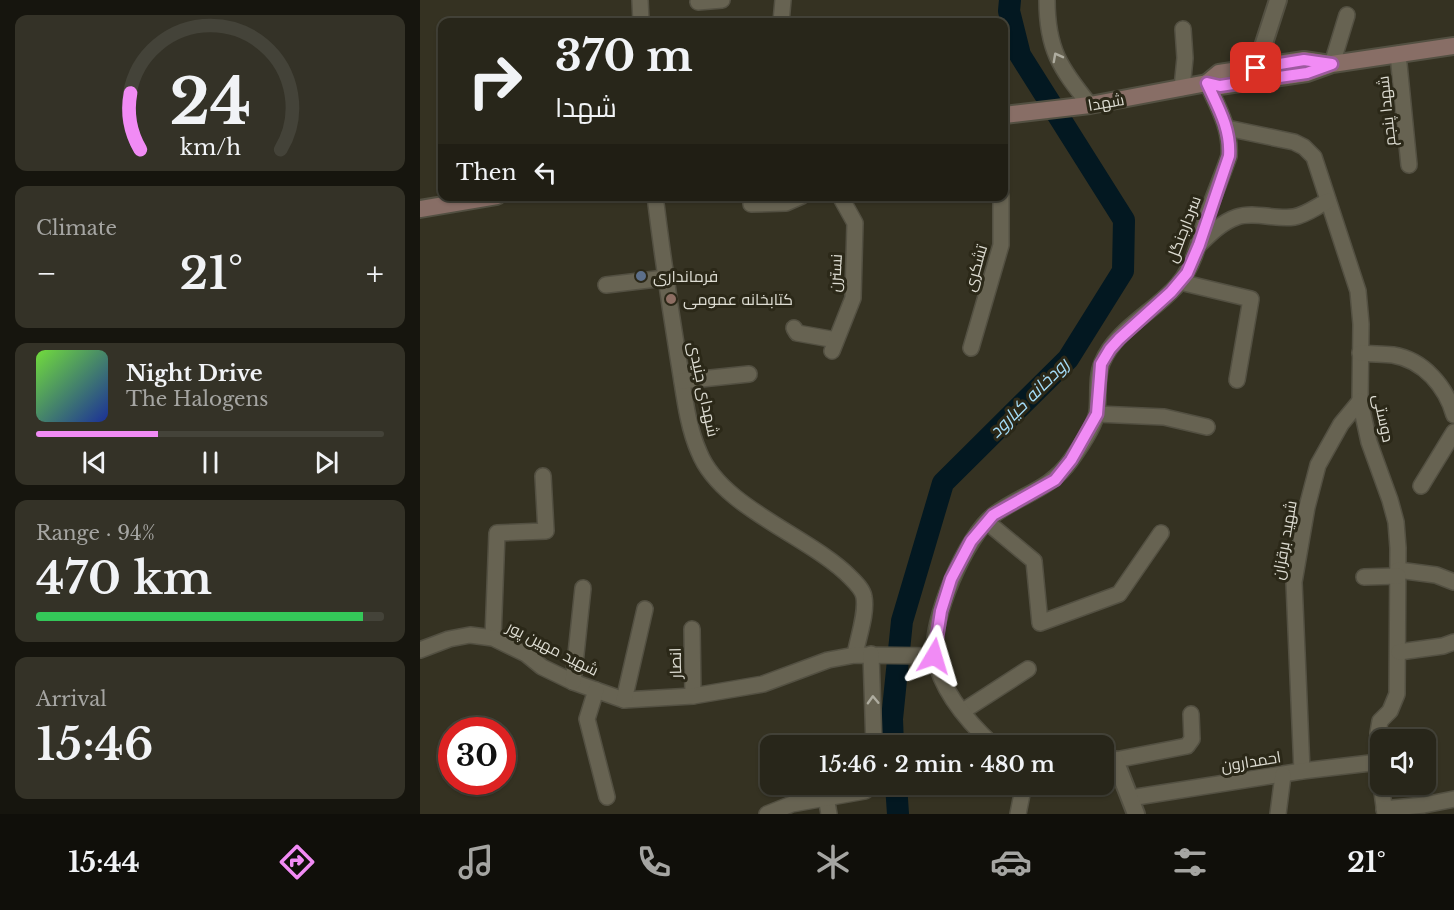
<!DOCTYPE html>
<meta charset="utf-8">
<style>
:root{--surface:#28261a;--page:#343227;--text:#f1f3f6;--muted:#a5a5a2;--line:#444339;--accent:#f18bf5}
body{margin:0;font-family:"Libre Baskerville",Cairo,serif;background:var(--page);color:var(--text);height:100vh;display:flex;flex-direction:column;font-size:22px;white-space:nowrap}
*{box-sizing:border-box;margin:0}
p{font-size:20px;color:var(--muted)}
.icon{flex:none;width:33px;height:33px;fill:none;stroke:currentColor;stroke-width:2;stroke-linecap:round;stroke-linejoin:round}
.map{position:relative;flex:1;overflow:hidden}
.details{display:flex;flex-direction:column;gap:15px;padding:15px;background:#16150e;width:420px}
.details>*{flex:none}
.guide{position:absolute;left:18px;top:18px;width:570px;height:183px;border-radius:12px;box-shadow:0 2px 4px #0004,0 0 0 2px var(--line);background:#28261a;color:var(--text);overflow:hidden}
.controls{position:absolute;left:950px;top:729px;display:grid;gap:12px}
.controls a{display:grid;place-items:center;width:66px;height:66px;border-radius:12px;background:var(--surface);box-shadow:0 2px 4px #0004,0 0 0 2px var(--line);font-size:30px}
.speed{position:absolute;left:18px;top:717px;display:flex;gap:12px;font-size:30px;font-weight:700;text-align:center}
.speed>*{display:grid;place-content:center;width:78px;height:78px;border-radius:50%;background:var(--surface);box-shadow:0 2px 4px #0004,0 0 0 2px var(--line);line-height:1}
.speed .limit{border:9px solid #d22;background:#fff;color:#111}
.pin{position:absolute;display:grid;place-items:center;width:51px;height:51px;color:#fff;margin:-26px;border-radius:12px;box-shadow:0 3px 9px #0006}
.me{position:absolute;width:66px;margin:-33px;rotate:7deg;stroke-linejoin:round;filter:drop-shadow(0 0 4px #0008)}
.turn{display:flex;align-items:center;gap:21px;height:126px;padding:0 18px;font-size:27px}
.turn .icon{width:78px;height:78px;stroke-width:2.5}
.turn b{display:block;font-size:42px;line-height:51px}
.then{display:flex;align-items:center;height:57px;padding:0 18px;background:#0003;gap:12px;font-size:22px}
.big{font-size:45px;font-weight:600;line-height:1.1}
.details .card{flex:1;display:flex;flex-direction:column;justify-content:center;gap:9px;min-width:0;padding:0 21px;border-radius:12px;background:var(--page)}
.details .dial{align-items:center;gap:0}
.dial svg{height:156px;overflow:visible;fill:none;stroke:var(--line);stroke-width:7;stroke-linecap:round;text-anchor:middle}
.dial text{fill:var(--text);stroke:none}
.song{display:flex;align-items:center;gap:18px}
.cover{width:72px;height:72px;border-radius:9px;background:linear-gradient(135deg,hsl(100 70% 55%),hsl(230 70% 35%))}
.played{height:6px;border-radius:3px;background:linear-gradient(90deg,var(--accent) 35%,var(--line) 35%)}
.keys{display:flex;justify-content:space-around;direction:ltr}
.heat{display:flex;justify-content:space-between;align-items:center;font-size:33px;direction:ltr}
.charge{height:9px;border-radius:4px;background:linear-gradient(90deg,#34c759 94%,var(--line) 0)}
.trip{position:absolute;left:340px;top:735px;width:354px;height:60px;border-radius:12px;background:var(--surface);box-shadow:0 2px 4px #0004,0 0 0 2px var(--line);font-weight:600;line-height:60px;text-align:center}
.dock{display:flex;height:96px;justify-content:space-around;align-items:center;background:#100f0a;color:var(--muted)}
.dock .icon{width:42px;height:42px}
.dock .active{color:var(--accent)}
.dock b{font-size:27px;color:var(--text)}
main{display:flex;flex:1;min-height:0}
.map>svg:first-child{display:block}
</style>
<main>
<section class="details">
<div class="card dial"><svg viewBox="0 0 100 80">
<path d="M14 69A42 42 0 1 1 86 69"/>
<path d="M14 69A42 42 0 0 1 9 40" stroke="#f18bf5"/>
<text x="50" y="56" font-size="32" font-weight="700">24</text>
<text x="50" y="72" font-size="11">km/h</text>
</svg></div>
<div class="card"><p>Climate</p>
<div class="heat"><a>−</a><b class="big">21°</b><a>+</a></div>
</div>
<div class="card">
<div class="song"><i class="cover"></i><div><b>Night Drive</b><p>The Halogens</p></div></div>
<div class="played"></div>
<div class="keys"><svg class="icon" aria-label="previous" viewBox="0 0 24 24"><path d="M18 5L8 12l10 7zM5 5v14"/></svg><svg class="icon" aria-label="pause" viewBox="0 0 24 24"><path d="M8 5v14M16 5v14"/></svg><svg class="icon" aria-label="next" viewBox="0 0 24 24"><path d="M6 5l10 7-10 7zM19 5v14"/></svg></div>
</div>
<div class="card"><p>Range · 94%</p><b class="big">470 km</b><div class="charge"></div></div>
<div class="card"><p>Arrival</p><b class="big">15:46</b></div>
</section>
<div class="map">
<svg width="1034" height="814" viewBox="0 0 1034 814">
<rect width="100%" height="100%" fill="#353222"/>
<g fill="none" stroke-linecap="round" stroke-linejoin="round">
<!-- river -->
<g stroke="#031821" stroke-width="22">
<polyline points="473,746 472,719 482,621 523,483 648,359 703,271 704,220 600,55 589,11 590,0"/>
<polyline points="476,784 478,814"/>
</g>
<defs>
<g id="minor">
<polyline points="220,0 221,22"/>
<path d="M627 0C627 49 640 68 670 105"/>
<polyline points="278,2 302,0"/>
<polyline points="361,22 363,0"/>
<polyline points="978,54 989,165"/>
<polyline points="912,64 927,15"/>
<polyline points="762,88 765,58 763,29"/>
<polyline points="807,128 874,142 884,147 894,157 938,291 941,324 940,401 949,442 970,500 976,522 978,548 977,694 970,711 960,721 958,733 960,777"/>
<path d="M235 196C242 252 250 308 259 363 264 392 267 425 279 452 301 508 390 536 431 578 436 583 443 590 444 597 447 614 438 637 435 655"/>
<polyline points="331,204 366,203 382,196"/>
<path d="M779 245C790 234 802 222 817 217 834 211 856 220 874 217 886 215 897 206 908 201"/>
<polyline points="760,282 831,299 817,380"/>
<polyline points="186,285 245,278"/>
<polyline points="374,328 377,333 416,340"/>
<polyline points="551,348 581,245 581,196"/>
<polyline points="412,351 433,298 435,223 420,196"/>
<path d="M940 353C951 354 962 354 973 355 1004 360 1026 387 1034 415"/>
<polyline points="262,381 329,374"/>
<polyline points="677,414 744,417 787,427"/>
<polyline points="1001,486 1034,432"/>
<polyline points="567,522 614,561 620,623 699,594 741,533"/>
<polyline points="978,570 1016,575 1034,582"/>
<polyline points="944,577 978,576"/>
<polyline points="272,629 273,696"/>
<polyline points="73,638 77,533 126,531 123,476"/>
<polyline points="0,650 29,639 50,635 73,638 106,654 122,667 153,682 204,700 273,696 343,684 408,660 435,655 515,656"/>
<polyline points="979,652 1023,646 1034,642"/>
<polyline points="451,654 454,746"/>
<polyline points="153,682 163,588"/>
<polyline points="176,690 167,719 187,797"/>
<polyline points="204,700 225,609"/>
<polyline points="543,711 608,669"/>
<path d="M574 746C549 723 521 691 515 657 509 622 546 535 575 514 602 494 630 490 651 460 659 449 675 425 677 412 679 397 676 377 682 363 696 328 738 310 760 282 775 263 780 238 787 215 794 195 802 176 809 156 811 129 798 107 787 83"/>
<polyline points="684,760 695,760 767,746 772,739 771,714"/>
<polyline points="882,771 874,582 887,507 898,465 921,424 940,401"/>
<polyline points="961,784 965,814"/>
<polyline points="406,797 409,814"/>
<polyline points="710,798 882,771 959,762"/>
<polyline points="964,809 1004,805 1034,799"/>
<polyline points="347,814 372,804 445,791 453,784"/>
<polyline points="598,814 604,784"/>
<polyline points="858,814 863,775"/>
</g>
<g id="tertiary">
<polyline points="836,68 858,0"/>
<polyline points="695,760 716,814"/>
</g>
<g id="secondary">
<polyline points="787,83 799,73 884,60 910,64"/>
<polyline points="584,115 670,105 787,83 800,86 887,73 912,64 1034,46"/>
<polyline points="0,209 77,196"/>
</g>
</defs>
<!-- minor casing -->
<use href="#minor" stroke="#535042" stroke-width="18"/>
<!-- tertiary casing -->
<use href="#tertiary" stroke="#535042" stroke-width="20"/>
<!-- secondary casing -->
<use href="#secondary" stroke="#535042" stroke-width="20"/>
<!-- minor -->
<use href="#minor" stroke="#676352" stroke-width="15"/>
<!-- tertiary -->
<use href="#tertiary" stroke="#676352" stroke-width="16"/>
<!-- secondary -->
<use href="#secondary" stroke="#886e66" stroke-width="16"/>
</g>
<!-- one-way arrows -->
<defs><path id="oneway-chevron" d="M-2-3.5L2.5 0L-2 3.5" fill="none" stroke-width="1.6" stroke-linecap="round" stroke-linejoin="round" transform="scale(1.5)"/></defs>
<g stroke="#aeac9f">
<use href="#oneway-chevron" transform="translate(637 57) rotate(-118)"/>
<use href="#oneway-chevron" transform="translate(453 700) rotate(-92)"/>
</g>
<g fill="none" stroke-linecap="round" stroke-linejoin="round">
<defs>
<path id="route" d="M514 656 521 611 531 579 551 541 573 515 635 480 651 460 677 414 681 364 690 349 699 339 751 292 767 273 779 245 809 156C811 129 798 107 787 83L800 86 866 76 887 73 912 64 884 60 836 68"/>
</defs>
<!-- route casing -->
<use href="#route" stroke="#9d5a9f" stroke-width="15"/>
<!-- route -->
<use href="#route" stroke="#f18bf5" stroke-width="10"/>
</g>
<!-- markers -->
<circle fill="#5c6f8a" stroke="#2b2818" stroke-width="2" cx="221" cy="276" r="6"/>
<circle fill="#8d6e63" stroke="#2b2818" stroke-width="2" cx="251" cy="299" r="6"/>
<g text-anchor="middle" stroke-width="6" stroke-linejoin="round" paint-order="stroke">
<!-- street labels -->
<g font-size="16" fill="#dddcd2" stroke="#2b2818">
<text transform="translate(686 102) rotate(-10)" y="6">شهدا</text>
<text transform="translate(966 111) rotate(-96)" y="6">شهدا پنجم</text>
<text transform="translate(763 229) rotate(-69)" y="6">سردارجنگل</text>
<text transform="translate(555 268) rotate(-74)" y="6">تشکری</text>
<text transform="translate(415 273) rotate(-87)" y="6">نسترن</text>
<text transform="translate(284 389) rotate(78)" y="6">شهدای جنیدی</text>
<text transform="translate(964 418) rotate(78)" y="6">دوستی</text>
<text transform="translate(864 540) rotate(-80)" y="6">شهید برقزان</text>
<text transform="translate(133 648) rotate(27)" y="6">شهید مهین پور</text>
<text transform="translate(255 663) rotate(-91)" y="6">انصار</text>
<text transform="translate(831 761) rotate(-9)" y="6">احمدارون</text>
</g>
<!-- poi labels -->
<g font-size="16" fill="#dddcd2" stroke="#2b2818" text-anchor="start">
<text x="233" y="282">فرماندارى</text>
<text x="263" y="305">کتابخانه عمومى</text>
</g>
<!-- water labels -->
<g font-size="18" font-style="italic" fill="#a3daf5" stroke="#2b2818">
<text transform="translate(609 398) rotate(-45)" y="6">رودخانه کیارود</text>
</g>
</g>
</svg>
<div class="controls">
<a><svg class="icon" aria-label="sound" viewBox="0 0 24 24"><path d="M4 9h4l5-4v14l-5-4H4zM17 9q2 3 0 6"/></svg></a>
</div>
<div class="speed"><div class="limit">30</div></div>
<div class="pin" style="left:836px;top:68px;background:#d93025"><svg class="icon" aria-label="arrive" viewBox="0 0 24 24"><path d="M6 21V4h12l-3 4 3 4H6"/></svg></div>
<svg class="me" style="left:514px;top:656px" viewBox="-20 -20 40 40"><path d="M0-17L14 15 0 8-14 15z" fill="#f18bf5" stroke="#fff" stroke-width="4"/></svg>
<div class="trip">15:46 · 2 min · 480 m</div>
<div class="guide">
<div class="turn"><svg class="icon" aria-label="right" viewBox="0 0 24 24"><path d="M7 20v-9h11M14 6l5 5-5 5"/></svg><div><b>370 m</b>شهدا</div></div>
<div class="then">Then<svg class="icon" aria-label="left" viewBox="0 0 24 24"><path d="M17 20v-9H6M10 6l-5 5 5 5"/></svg></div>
</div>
</div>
</main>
<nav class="dock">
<b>15:44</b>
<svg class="icon active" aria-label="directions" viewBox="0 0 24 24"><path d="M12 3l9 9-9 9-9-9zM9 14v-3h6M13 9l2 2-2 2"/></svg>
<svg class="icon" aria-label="music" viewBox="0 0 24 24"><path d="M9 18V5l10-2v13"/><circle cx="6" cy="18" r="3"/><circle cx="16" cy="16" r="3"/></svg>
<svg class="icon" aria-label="phone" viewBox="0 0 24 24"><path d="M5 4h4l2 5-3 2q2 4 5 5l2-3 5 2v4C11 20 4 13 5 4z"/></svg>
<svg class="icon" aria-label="climate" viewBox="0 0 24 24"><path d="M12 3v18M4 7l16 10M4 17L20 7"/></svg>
<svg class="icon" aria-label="car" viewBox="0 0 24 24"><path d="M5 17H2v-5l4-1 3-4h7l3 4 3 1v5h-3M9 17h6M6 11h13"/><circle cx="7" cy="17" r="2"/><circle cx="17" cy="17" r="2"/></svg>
<svg class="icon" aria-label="filters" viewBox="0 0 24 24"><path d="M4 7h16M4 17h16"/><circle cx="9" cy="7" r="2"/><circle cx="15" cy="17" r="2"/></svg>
<b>21°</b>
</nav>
